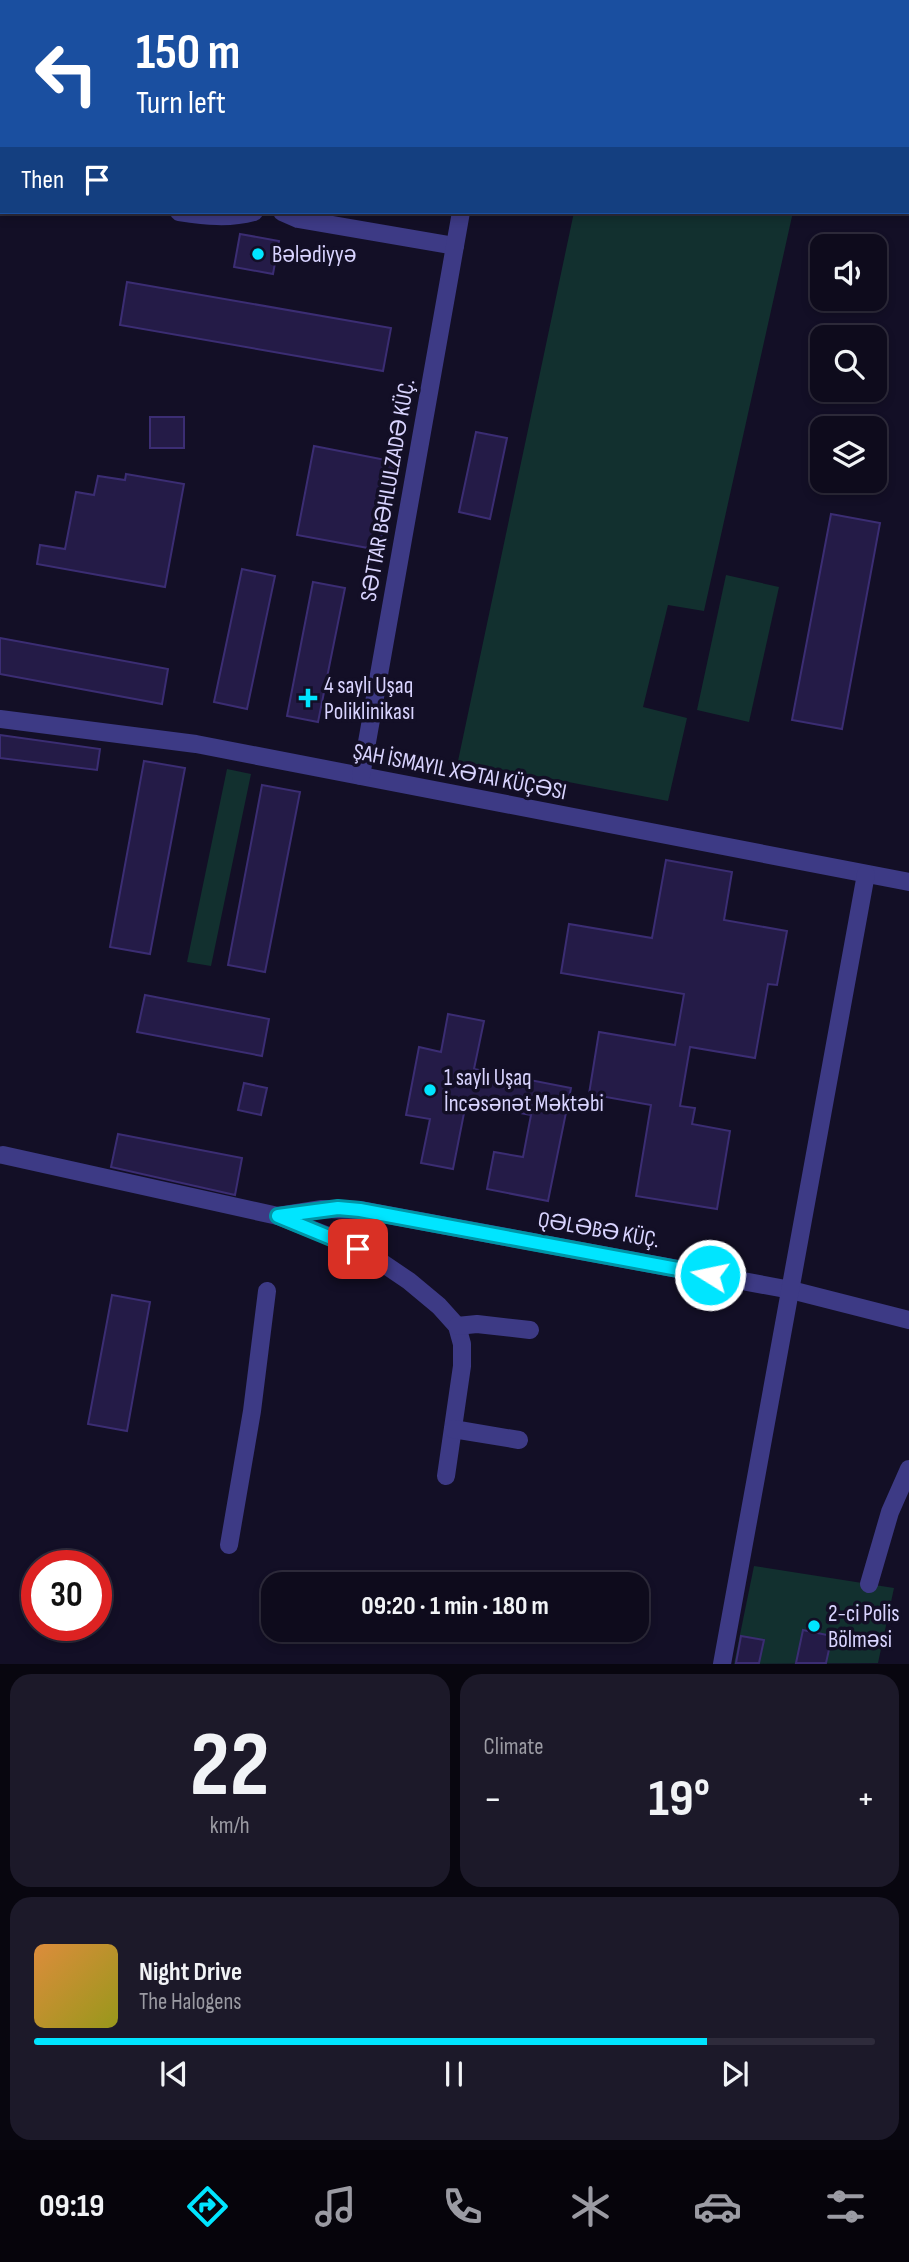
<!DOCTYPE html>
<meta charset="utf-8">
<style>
:root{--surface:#0e0b1c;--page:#1c1929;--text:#f1f3f6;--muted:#9b9ba3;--line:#2e2b3b;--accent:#00e5ff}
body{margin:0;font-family:"Sofia Sans Condensed",sans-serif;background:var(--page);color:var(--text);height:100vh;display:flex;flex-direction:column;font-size:26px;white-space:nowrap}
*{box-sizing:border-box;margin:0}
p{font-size:23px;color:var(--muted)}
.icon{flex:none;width:38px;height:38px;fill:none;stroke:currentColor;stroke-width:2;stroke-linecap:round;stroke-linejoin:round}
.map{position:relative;height:1664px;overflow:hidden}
.side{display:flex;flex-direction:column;gap:10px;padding:10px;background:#08060f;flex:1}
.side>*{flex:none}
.guide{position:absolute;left:0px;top:0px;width:910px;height:214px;box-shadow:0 4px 10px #0003,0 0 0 2px var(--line);background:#1a4fa0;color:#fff;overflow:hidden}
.controls{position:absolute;left:810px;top:234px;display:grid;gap:14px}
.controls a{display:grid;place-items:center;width:77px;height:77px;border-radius:14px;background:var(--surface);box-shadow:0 4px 10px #0003,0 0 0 2px var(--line);font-size:35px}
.speed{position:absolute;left:21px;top:1550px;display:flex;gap:14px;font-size:35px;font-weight:700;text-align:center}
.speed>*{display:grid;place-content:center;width:91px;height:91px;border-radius:50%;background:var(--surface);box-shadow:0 4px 10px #0003,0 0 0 2px var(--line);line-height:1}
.speed .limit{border:10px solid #d22;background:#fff;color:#111}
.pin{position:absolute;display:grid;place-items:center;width:60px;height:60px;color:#fff;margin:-30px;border-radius:14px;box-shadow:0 4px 10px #0006}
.me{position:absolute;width:77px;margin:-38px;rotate:280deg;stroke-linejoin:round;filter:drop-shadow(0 0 5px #0008)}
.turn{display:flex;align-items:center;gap:24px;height:147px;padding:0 21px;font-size:32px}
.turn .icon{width:91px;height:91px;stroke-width:2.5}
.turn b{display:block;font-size:49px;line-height:60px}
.then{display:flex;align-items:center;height:66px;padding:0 21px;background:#0003;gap:14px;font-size:26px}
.big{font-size:52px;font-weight:700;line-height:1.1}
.side .widget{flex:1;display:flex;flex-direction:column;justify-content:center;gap:10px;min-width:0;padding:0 24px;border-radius:21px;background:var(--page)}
.side .dial{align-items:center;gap:0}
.dial b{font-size:91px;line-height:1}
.song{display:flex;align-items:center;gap:21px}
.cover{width:84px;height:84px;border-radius:10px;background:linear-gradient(135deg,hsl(30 70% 55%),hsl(60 70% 35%))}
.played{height:7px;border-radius:4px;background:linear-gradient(90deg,var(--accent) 80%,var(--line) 80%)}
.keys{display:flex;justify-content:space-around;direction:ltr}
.heat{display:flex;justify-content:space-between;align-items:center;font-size:38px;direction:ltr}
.side .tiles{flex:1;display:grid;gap:10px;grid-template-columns:1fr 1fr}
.widget:last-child{grid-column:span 2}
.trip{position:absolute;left:261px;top:1572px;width:388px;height:70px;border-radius:21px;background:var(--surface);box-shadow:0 4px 10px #0003,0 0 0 2px var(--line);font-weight:700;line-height:70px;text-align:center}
.dock{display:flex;height:112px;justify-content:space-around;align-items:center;background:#06040b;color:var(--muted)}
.dock .icon{width:49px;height:49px}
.dock .current{color:var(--accent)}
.dock b{font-size:32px;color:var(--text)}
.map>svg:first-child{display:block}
</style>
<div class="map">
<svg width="909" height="1664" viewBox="0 0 909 1664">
<rect width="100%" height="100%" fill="#130f26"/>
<!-- green -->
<g fill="#12302f">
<polygon points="574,212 793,212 704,611 668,605 643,707 687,718 668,801 458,761"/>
<polygon points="726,575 779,587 749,722 697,710"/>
<polygon points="227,769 251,774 211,966 187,962"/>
<polygon points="754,1566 894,1588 878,1663 734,1664"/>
</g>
<!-- building -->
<g fill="#241b47" stroke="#3b2d73" stroke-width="2">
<polygon points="240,234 279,241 273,274 234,267"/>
<polygon points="127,282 391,328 383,371 120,325"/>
<rect x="150" y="417" width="34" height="31"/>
<polygon points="476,432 507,438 490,519 459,512"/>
<polygon points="314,446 396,462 379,550 297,535"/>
<polygon points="126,474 184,484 165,587 37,564 40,545 65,549 76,492 94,495 98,476 125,480"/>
<polygon points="831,514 880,523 842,729 792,720"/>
<polygon points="242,569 275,576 247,709 214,702"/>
<polygon points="313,582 345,588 318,722 287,716"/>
<polygon points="0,638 168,669 162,704 0,674"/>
<polygon points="0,735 100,749 97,770 0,758"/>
<polygon points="144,761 185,768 150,954 110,947"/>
<polygon points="262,785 300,792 265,972 228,965"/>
<polygon points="666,860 732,872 724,920 787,931 777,985 768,984 755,1058 690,1047 680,1106 695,1108 692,1124 730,1131 717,1209 636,1196 651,1105 589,1094 599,1032 675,1045 684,994 561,973 569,924 652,938"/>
<polygon points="145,995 269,1019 262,1056 137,1032"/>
<polygon points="448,1014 484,1021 474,1069 571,1088 548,1201 487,1189 494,1152 523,1157 531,1115 466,1103 453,1169 421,1163 430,1119 406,1115 419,1047 441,1052"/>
<polygon points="244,1083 267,1088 261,1115 238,1110"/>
<polygon points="118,1134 242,1158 235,1195 111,1167"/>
<polygon points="112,1295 150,1302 127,1431 88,1424"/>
<polygon points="803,1630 832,1636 826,1663 796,1663"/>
<polygon points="741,1636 764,1640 759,1663 736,1663"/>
</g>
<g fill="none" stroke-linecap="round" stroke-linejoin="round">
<!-- minor -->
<g stroke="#3d3a85" stroke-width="18">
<polyline points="494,0 494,2"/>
<polyline points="0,25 2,25"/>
<polyline points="0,124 2,124"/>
<path d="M179 212C206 216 228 219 254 212"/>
<polyline points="282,212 298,219 455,246"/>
<polyline points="0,719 196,744 909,882"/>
<polyline points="361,776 461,212"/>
<polyline points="3,1155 278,1216 341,1241 375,1258 409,1281 439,1306 457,1326 462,1344 462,1366 446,1476"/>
<polyline points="278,1216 322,1209 361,1210 791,1290 909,1320"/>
<polyline points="457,1326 477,1324 530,1330"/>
<polyline points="453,1429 519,1440"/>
<polyline points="229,1545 252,1411 267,1291"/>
<polyline points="869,1584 890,1512 909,1469"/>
<polyline points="722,1664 866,874"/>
</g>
</g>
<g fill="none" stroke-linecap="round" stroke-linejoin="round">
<defs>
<polyline id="route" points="358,1249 278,1216 338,1208 360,1210 710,1275"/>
</defs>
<!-- route casing -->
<use href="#route" stroke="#0095a6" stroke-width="18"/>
<!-- route -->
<use href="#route" stroke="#00e5ff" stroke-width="12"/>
</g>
<!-- markers -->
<g fill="#00e5ff" stroke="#130f26" stroke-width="2.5">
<circle cx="258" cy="254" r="7"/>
<path d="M304.5 687.5h7v7h7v7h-7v7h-7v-7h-7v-7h7z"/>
<circle cx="430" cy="1090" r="7"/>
<circle cx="814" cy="1626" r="7"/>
</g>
<g text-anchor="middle" stroke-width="7" stroke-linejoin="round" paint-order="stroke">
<!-- poi labels -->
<g font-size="23" fill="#d9d4ff" stroke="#130f26" text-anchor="start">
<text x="272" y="262">Bələdiyyə</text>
<text x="324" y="693">4 saylı Uşaq<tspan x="324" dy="26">Poliklinikası</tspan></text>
<text x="444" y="1085">1 saylı Uşaq<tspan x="444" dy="26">İncəsənət Məktəbi</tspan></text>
<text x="828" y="1621">2-ci Polis<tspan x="828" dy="26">Bölməsi</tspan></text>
</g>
<!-- street labels -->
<g font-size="23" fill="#d9d4ff" stroke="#130f26">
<text transform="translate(387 490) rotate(-80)" y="8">SƏTTAR BƏHLULZADƏ KÜÇ.</text>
<text transform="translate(460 771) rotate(11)" y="8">ŞAH İSMAYIL XƏTAI KÜÇƏSI</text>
<text transform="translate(599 1229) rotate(10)" y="8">QƏLƏBƏ KÜÇ.</text>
</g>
</g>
</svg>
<div class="controls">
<a><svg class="icon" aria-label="sound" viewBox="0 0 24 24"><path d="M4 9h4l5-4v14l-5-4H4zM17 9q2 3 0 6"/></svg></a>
<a><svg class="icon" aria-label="search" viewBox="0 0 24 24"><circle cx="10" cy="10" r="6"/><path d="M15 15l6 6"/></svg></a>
<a><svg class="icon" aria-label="layers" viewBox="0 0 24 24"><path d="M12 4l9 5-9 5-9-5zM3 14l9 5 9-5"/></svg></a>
</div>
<div class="speed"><div class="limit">30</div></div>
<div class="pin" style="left:358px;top:1249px;background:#d93025"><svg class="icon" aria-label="arrive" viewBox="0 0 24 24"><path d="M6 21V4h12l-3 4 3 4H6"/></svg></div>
<svg class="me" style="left:710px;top:1275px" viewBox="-20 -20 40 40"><circle r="17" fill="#00e5ff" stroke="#fff" stroke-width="3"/><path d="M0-11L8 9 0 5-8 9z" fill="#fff"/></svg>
<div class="trip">09:20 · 1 min · 180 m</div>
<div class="guide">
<div class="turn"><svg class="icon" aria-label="left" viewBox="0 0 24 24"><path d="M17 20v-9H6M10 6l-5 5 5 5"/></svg><div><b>150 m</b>Turn left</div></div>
<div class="then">Then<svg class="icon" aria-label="arrive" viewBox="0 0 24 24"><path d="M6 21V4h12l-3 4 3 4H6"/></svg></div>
</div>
</div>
<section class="side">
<div class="tiles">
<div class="widget dial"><b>22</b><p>km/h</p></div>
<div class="widget"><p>Climate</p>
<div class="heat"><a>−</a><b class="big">19°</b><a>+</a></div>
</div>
<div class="widget">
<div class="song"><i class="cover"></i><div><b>Night Drive</b><p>The Halogens</p></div></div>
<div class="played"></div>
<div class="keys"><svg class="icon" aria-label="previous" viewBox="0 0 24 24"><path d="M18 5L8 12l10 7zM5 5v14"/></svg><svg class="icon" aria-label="pause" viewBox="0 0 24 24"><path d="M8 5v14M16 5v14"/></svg><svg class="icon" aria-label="next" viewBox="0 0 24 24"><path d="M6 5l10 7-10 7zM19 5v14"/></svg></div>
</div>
</div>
</section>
<nav class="dock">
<b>09:19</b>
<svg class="icon current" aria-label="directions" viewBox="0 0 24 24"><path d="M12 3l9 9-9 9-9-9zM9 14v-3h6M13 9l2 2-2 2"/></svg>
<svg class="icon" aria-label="music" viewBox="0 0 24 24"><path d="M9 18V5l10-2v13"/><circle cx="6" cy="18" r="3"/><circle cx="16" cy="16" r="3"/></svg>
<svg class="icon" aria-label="phone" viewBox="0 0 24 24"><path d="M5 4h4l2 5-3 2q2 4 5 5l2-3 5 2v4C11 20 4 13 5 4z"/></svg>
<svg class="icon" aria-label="climate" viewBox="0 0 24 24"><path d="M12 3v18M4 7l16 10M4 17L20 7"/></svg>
<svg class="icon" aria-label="car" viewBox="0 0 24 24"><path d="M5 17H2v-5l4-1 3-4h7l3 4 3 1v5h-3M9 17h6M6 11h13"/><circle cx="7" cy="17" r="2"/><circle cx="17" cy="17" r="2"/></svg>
<svg class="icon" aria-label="filters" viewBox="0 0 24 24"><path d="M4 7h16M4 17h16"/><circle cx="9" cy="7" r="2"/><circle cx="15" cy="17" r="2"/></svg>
</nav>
